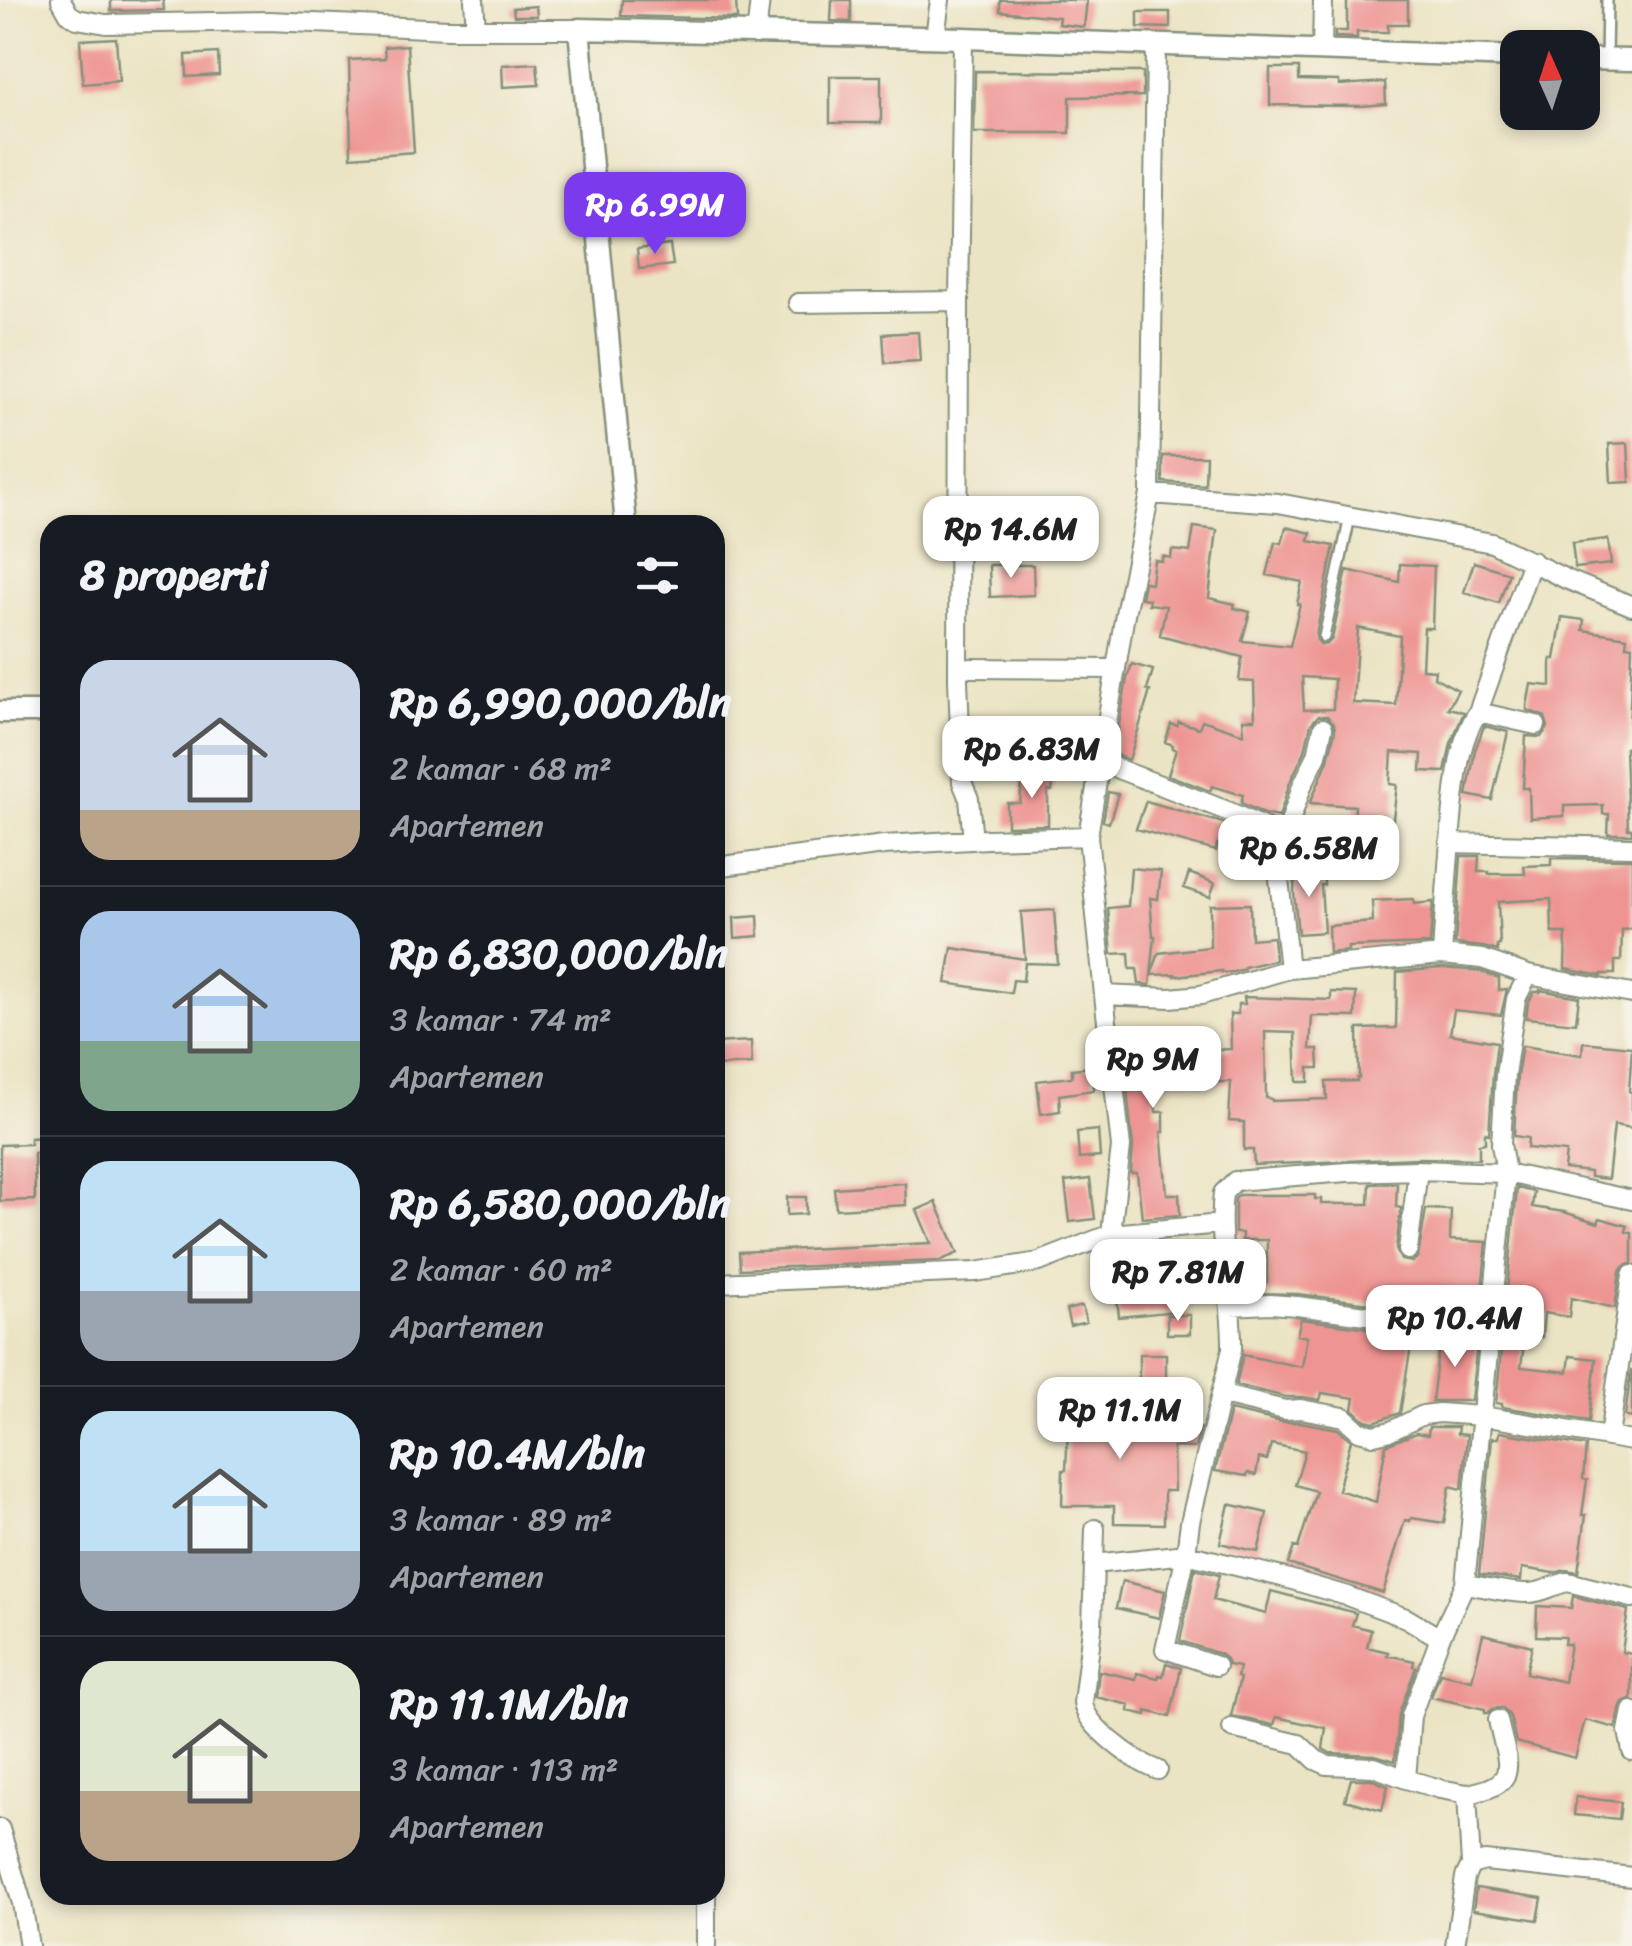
<!DOCTYPE html>
<html lang="id">
<meta charset="utf-8">
<style>
body{margin:0;font-family:Sriracha,sans-serif;background:#242831;color:#f1f3f6;height:100vh;display:flex;flex-direction:column;font-size:38px;white-space:nowrap}
*{box-sizing:border-box;margin:0}
p{font-size:32px;color:#9ea1a6}
.icon{flex:none;width:55px;height:55px;fill:none;stroke:currentColor;stroke-width:2;stroke-linecap:round;stroke-linejoin:round}
.map{position:relative;flex:1;overflow:hidden}
.drawer{position:absolute;left:40px;top:515px;width:685px;height:1390px;display:flex;flex-direction:column;background:#171b24;border-radius:30px;box-shadow:0 5px 15px #0003}
.drawer>*{flex:none}
.needle{width:65px;rotate:357deg}
.tools{position:absolute;left:1500px;top:30px;display:grid;gap:20px}
.tools a{display:grid;place-items:center;width:100px;height:100px;border-radius:20px;background:#171b24;box-shadow:0 5px 15px #0003;font-size:50px}
.price{position:absolute;translate:-50% -85px;padding:0 22px;border-radius:20px;background:#fff;color:#222;font-size:32px;line-height:65px;filter:drop-shadow(0 2px 5px #0008)}
.price::after{content:'';position:absolute;left:50%;top:60px;width:30px;height:22px;margin-left:-15px;background:inherit;clip-path:polygon(0 0,100% 0,50% 100%)}
.price.on{background:#7c3aed;color:#fff}
ul{padding:0;list-style:none}
li{display:flex;align-items:center;gap:30px;height:250px;padding:0 40px}
li+li{border-top:2px solid #363941}
li span{display:grid;place-items:center;flex:none;width:280px;height:200px;border-radius:30px;color:#555}
li>.icon{margin-inline-start:auto}
span .icon{width:120px;height:120px;fill:#fffc;stroke-width:1}
li b{font-size:42px}
h2{display:flex;justify-content:space-between;align-items:center;height:120px;padding:0 40px;font-size:42px}
.map>svg:first-child{display:block}
.building{fill:#ee9493;fill-rule:evenodd}
.lines{fill:none;stroke-linecap:round;stroke-linejoin:round}
.service-casing{stroke:#85907c;stroke-width:14}
.minor-casing{stroke:#85907c;stroke-width:22}
.tertiary-casing{stroke:#85907c;stroke-width:25}
.service{stroke:#fff;stroke-width:9}
.minor{stroke:#fff;stroke-width:18}
.tertiary{stroke:#fff;stroke-width:20}
</style>
<div class="map">
<svg width="1632" height="1946" viewBox="0 0 1632 1946">
<rect width="100%" height="100%" fill="#f7f3e8"/>
<filter id="ink" filterUnits="userSpaceOnUse"><feTurbulence type="fractalNoise" baseFrequency=".01" numOctaves="2"/><feDisplacementMap in="SourceGraphic" scale="20" xChannelSelector="R" yChannelSelector="G"/><feConvolveMatrix kernelMatrix="1 2 1 2 8 2 1 2 1" color-interpolation-filters="sRGB"/></filter>
<filter id="wash" filterUnits="userSpaceOnUse"><feTurbulence type="fractalNoise" baseFrequency=".0048" numOctaves="4" result="noise"/><feDisplacementMap in="SourceGraphic" scale="40" xChannelSelector="R" yChannelSelector="G"/><feGaussianBlur stdDeviation="2.25" result="paint"/><feColorMatrix in="noise" values="0 0 0 0 0 0 0 0 0 0 0 0 0 0 0 0 0 1.4 0 .05"/><feComposite in="paint" operator="in"/></filter>
<g filter="url(#wash)">
<rect width="100%" height="100%" fill="#ebe4c4"/>
<g id="blocks">
<!-- building -->
<path class="building" d="M 111,0 L 163,0 L 164,10 L 111,11 Z
M 622,0 L 736,0 L 737,19 L 621,16 Z
M 832,0 L 851,0 L 851,22 L 831,21 Z
M 1000,0 L 1087,0 L 1084,27 L 1058,24 L 1059,17 L 1000,11 Z
M 1347,0 L 1408,0 L 1408,24 L 1388,24 L 1388,32 L 1357,32 L 1357,38 L 1335,37 L 1335,31 L 1347,31 Z
M 536,6 L 537,16 L 514,16 L 513,8 Z
M 1138,12 L 1170,12 L 1170,28 L 1138,27 Z
M 116,38 L 119,81 L 83,84 L 80,40 Z
M 407,45 L 414,152 L 351,157 L 349,60 L 385,58 L 384,47 Z
M 218,53 L 219,75 L 187,77 L 186,55 Z
M 537,63 L 539,85 L 503,87 L 502,65 Z
M 1270,68 L 1299,68 L 1299,80 L 1339,81 L 1339,85 L 1385,82 L 1386,104 L 1362,106 L 1270,105 Z
M 975,71 L 1143,72 L 1143,96 L 1070,97 L 1070,133 L 974,133 Z
M 830,76 L 881,76 L 881,123 L 830,123 Z
M 670,245 L 673,265 L 639,269 L 637,249 Z
M 918,332 L 920,361 L 885,363 L 883,334 Z
M 1628,443 L 1630,482 L 1611,483 L 1609,444 Z
M 1163,456 L 1206,456 L 1205,485 L 1163,482 Z
M 1194,527 L 1217,530 L 1209,598 L 1235,604 L 1234,608 L 1250,612 L 1242,641 L 1290,646 L 1300,604 L 1297,604 L 1302,582 L 1267,575 L 1275,542 L 1282,543 L 1286,527 L 1311,533 L 1309,541 L 1334,546 L 1316,635 L 1317,640 L 1321,645 L 1327,644 L 1332,639 L 1347,570 L 1399,582 L 1400,564 L 1434,566 L 1432,628 L 1424,628 L 1422,669 L 1435,670 L 1434,677 L 1458,690 L 1448,708 L 1464,712 L 1451,743 L 1445,772 L 1421,771 L 1422,754 L 1392,752 L 1390,784 L 1397,785 L 1391,836 L 1363,834 L 1363,831 L 1354,831 L 1355,806 L 1310,803 L 1328,760 L 1335,731 L 1334,723 L 1327,716 L 1318,716 L 1311,724 L 1305,751 L 1290,782 L 1279,817 L 1264,814 L 1241,803 L 1243,795 L 1212,786 L 1210,791 L 1168,775 L 1176,750 L 1172,748 L 1173,745 L 1165,742 L 1171,724 L 1177,726 L 1179,722 L 1199,728 L 1202,720 L 1244,734 L 1243,719 L 1255,719 L 1254,682 L 1239,681 L 1242,657 L 1160,635 L 1166,606 L 1148,604 L 1149,599 L 1141,598 L 1144,582 L 1151,583 L 1154,560 L 1162,561 L 1162,556 L 1171,558 L 1172,550 L 1190,552 ZM 1358,628 L 1400,636 L 1396,705 L 1353,703 ZM 1302,677 L 1334,679 L 1333,709 L 1304,710 Z
M 1608,539 L 1611,564 L 1575,568 L 1572,543 Z
M 1474,562 L 1509,573 L 1499,603 L 1464,592 Z
M 989,565 L 1033,565 L 1034,595 L 990,597 Z
M 1562,617 L 1584,620 L 1583,630 L 1627,637 L 1626,645 L 1632,646 L 1629,734 L 1628,748 L 1625,748 L 1628,829 L 1632,829 L 1632,834 L 1608,834 L 1609,814 L 1603,814 L 1603,805 L 1564,806 L 1564,816 L 1530,818 L 1529,788 L 1523,788 L 1526,736 L 1541,737 L 1548,727 L 1545,717 L 1527,710 L 1527,706 L 1531,684 L 1551,686 L 1551,659 L 1555,659 Z
M 1132,664 L 1153,670 L 1147,690 L 1150,691 L 1129,760 L 1114,754 L 1127,678 Z
M 1484,726 L 1508,732 L 1492,800 L 1467,795 L 1475,750 Z
M 1023,770 L 1054,774 L 1052,791 L 1048,791 L 1048,825 L 1007,826 L 1007,803 L 1020,803 Z
M 1108,792 L 1118,794 L 1109,823 L 1103,821 Z
M 1146,801 L 1223,823 L 1255,837 L 1249,855 L 1217,844 L 1216,851 L 1136,829 Z
M 1461,856 L 1479,856 L 1478,872 L 1489,872 L 1489,874 L 1525,874 L 1524,866 L 1551,865 L 1551,858 L 1632,859 L 1632,929 L 1622,930 L 1621,961 L 1615,961 L 1615,974 L 1602,974 L 1602,976 L 1565,969 L 1566,933 L 1552,933 L 1551,899 L 1498,902 L 1500,945 L 1497,945 L 1498,951 L 1483,947 L 1455,944 Z
M 1131,868 L 1161,871 L 1158,899 L 1150,898 L 1153,936 L 1155,936 L 1150,985 L 1139,984 L 1137,969 L 1130,969 L 1129,953 L 1112,954 L 1108,908 L 1128,906 Z
M 1324,868 L 1324,885 L 1321,885 L 1324,932 L 1298,934 L 1294,892 L 1295,869 Z
M 1189,873 L 1215,883 L 1210,897 L 1184,888 Z
M 1413,899 L 1414,904 L 1433,902 L 1430,944 L 1348,947 L 1348,951 L 1329,953 L 1328,926 L 1373,922 L 1372,901 Z
M 1250,904 L 1251,939 L 1273,937 L 1275,960 L 1244,967 L 1244,969 L 1233,972 L 1222,973 L 1222,971 L 1175,976 L 1175,974 L 1151,975 L 1159,953 L 1210,947 L 1210,905 Z
M 1054,910 L 1058,964 L 1025,963 L 1023,981 L 1013,980 L 1011,993 L 946,983 L 952,948 L 1025,959 L 1021,912 Z
M 758,916 L 759,936 L 735,938 L 734,918 Z
M 1442,968 L 1479,971 L 1499,978 L 1499,990 L 1507,989 L 1501,1015 L 1454,1010 L 1450,1034 L 1497,1042 L 1493,1074 L 1489,1134 L 1485,1133 L 1485,1143 L 1479,1144 L 1479,1159 L 1418,1158 L 1254,1165 L 1253,1150 L 1244,1150 L 1244,1122 L 1229,1121 L 1231,1082 L 1211,1082 L 1209,1050 L 1231,1049 L 1230,1014 L 1238,1014 L 1238,1004 L 1245,1004 L 1244,997 L 1331,1000 L 1331,992 L 1356,993 L 1355,1017 L 1312,1016 L 1310,1049 L 1318,1049 L 1319,1068 L 1309,1068 L 1309,1082 L 1297,1082 L 1295,1033 L 1265,1032 L 1266,1098 L 1272,1099 L 1272,1101 L 1327,1099 L 1326,1082 L 1357,1081 L 1357,1078 L 1359,1078 L 1358,1029 L 1396,1028 L 1397,972 Z
M 1540,990 L 1579,997 L 1576,1023 L 1526,1018 L 1528,1003 L 1534,992 L 1540,992 Z
M 1194,1030 L 1198,1065 L 1152,1070 L 1156,1112 L 1164,1112 L 1164,1132 L 1161,1132 L 1167,1194 L 1179,1194 L 1180,1215 L 1142,1218 L 1137,1173 L 1131,1173 L 1133,1146 L 1121,1033 L 1141,1032 L 1142,1035 Z
M 751,1041 L 752,1064 L 716,1066 L 715,1043 Z
M 1583,1042 L 1632,1047 L 1629,1091 L 1632,1092 L 1632,1128 L 1614,1125 L 1608,1179 L 1590,1177 L 1590,1172 L 1564,1169 L 1566,1152 L 1527,1148 L 1528,1138 L 1514,1136 L 1517,1076 L 1522,1046 L 1582,1055 Z
M 1092,1067 L 1094,1090 L 1059,1095 L 1060,1111 L 1041,1114 L 1037,1081 L 1072,1077 L 1072,1069 Z
M 1098,1130 L 1100,1157 L 1079,1159 L 1077,1132 Z
M 50,1137 L 50,1152 L 34,1153 L 35,1200 L 0,1201 L 0,1145 L 30,1144 L 30,1138 Z
M 1090,1179 L 1095,1219 L 1070,1222 L 1065,1182 Z
M 905,1183 L 906,1205 L 836,1209 L 834,1188 Z
M 1397,1183 L 1396,1207 L 1401,1208 L 1396,1249 L 1401,1260 L 1412,1262 L 1418,1257 L 1426,1209 L 1451,1210 L 1450,1240 L 1487,1242 L 1479,1317 L 1443,1312 L 1444,1303 L 1419,1300 L 1417,1309 L 1298,1294 L 1241,1293 L 1240,1285 L 1267,1282 L 1267,1240 L 1242,1240 L 1242,1233 L 1235,1233 L 1235,1199 L 1239,1195 L 1315,1195 L 1315,1199 L 1321,1199 L 1321,1204 L 1369,1204 L 1370,1184 Z
M 1517,1188 L 1534,1192 L 1532,1207 L 1564,1212 L 1598,1223 L 1600,1218 L 1627,1226 L 1626,1232 L 1632,1233 L 1632,1263 L 1623,1267 L 1620,1272 L 1615,1308 L 1571,1298 L 1569,1317 L 1544,1313 L 1542,1337 L 1525,1335 L 1521,1367 L 1568,1372 L 1570,1356 L 1596,1359 L 1589,1421 L 1502,1407 L 1502,1404 L 1496,1403 Z
M 787,1197 L 806,1197 L 806,1214 L 787,1215 Z
M 936,1202 L 958,1253 L 940,1261 L 740,1269 L 739,1252 L 931,1243 L 917,1210 Z
M 1150,1243 L 1152,1292 L 1175,1289 L 1177,1311 L 1119,1317 L 1116,1288 L 1124,1287 L 1123,1246 Z
M 1082,1306 L 1086,1322 L 1070,1326 L 1066,1310 Z
M 1167,1315 L 1190,1315 L 1190,1334 L 1167,1334 Z
M 1301,1319 L 1413,1334 L 1400,1413 L 1374,1422 L 1365,1420 L 1353,1409 L 1355,1398 L 1322,1393 L 1320,1400 L 1303,1397 L 1286,1397 L 1236,1385 L 1243,1355 L 1302,1367 L 1307,1337 L 1297,1335 Z
M 1440,1337 L 1477,1342 L 1471,1401 L 1432,1401 Z
M 1139,1354 L 1166,1354 L 1166,1388 L 1139,1388 Z
M 1631,1371 L 1632,1371 L 1632,1418 L 1625,1416 Z
M 1076,1391 L 1110,1391 L 1110,1424 L 1200,1428 L 1195,1448 L 1173,1447 L 1174,1491 L 1164,1491 L 1164,1524 L 1114,1523 L 1114,1506 L 1062,1506 L 1063,1470 L 1066,1470 L 1068,1426 L 1071,1426 L 1071,1420 L 1075,1420 Z
M 1230,1410 L 1282,1422 L 1300,1422 L 1338,1429 L 1351,1440 L 1338,1490 L 1376,1502 L 1386,1445 L 1416,1433 L 1428,1435 L 1429,1427 L 1458,1427 L 1457,1434 L 1467,1435 L 1462,1489 L 1450,1486 L 1444,1523 L 1411,1518 L 1410,1521 L 1405,1520 L 1383,1593 L 1288,1564 L 1294,1547 L 1298,1548 L 1316,1491 L 1295,1485 L 1305,1451 L 1271,1444 L 1267,1460 L 1259,1458 L 1256,1475 L 1248,1473 L 1247,1476 L 1215,1471 Z
M 1499,1432 L 1586,1446 L 1583,1479 L 1587,1480 L 1582,1515 L 1586,1515 L 1578,1572 L 1566,1570 L 1554,1573 L 1522,1568 L 1521,1580 L 1479,1574 L 1492,1438 L 1498,1438 Z
M 1229,1504 L 1267,1513 L 1258,1552 L 1220,1543 Z
M 1195,1569 L 1219,1575 L 1213,1600 L 1266,1614 L 1271,1591 L 1356,1613 L 1352,1625 L 1371,1630 L 1367,1647 L 1388,1652 L 1387,1655 L 1414,1661 L 1413,1666 L 1416,1667 L 1399,1714 L 1395,1761 L 1375,1755 L 1330,1753 L 1323,1749 L 1326,1728 L 1276,1717 L 1274,1725 L 1231,1716 L 1240,1678 L 1237,1677 L 1239,1667 L 1228,1665 L 1226,1659 L 1220,1654 L 1180,1641 Z
M 1122,1581 L 1165,1591 L 1159,1618 L 1116,1608 Z
M 1573,1596 L 1628,1610 L 1622,1652 L 1632,1654 L 1632,1695 L 1631,1699 L 1623,1702 L 1620,1708 L 1616,1728 L 1585,1720 L 1575,1758 L 1516,1742 L 1510,1716 L 1503,1708 L 1494,1708 L 1488,1713 L 1485,1713 L 1485,1709 L 1431,1697 L 1440,1673 L 1472,1680 L 1483,1634 L 1532,1646 L 1526,1673 L 1564,1682 L 1570,1644 L 1564,1644 L 1565,1637 L 1536,1636 L 1537,1606 L 1571,1608 Z
M 1166,1663 L 1181,1668 L 1170,1717 L 1147,1711 L 1147,1715 L 1129,1711 L 1130,1705 L 1096,1697 L 1099,1671 L 1136,1679 L 1137,1673 L 1158,1678 L 1159,1675 L 1163,1676 Z
M 1351,1779 L 1371,1779 L 1388,1786 L 1382,1810 L 1345,1800 Z
M 1576,1797 L 1621,1802 L 1619,1819 L 1574,1815 Z
M 1476,1888 L 1542,1898 L 1538,1920 L 1473,1910 Z"/>
</g>
</g>
<g filter="url(#ink)">
<use href="#blocks" fill-opacity="0" stroke="#85907c" stroke-width="2.5"/>
<g class="lines">
<!-- service casing -->
<g class="service-casing">
<path id="service" d="M 1606,59 L 1607,0
M 1324,637 L 1350,517"/>
</g>
<!-- minor casing -->
<g class="minor-casing">
<path id="minor" d="M 61,0 L 69,14 L 77,19 L 106,24 L 269,21 L 448,29 L 579,29
M 474,0 L 476,29
M 756,35 L 760,0
M 935,37 L 940,0
M 1322,51 L 1323,0
M 959,301 L 958,680 L 962,782 L 969,799 L 973,840
M 798,303 L 959,301 L 963,38
M 1150,494 L 1278,503 L 1492,543 L 1566,579 L 1632,606
M 970,668 L 1116,669
M 1478,712 L 1536,725
M 1100,762 L 1230,812 L 1285,837
M 1088,836 L 1125,614 L 1150,494 L 1156,46
M 1449,843 L 1632,847
M 715,867 L 884,845 L 988,839 L 1088,836 L 1104,995 L 1170,998 L 1201,995 L 1289,969 L 1442,955 L 1482,959 L 1528,975 L 1516,999 L 1505,1075 L 1501,1144 L 1506,1173 L 1632,1200
M 1442,955 C 1445,906 1448,857 1453,809 C 1457,775 1459,741 1478,712 L 1532,561
M 1289,969 L 1277,861 L 1302,786 L 1317,755 L 1323,728
M 1528,975 L 1632,994
M 1104,995 L 1121,1147 L 1111,1234
M 1408,1250 L 1418,1170
M 715,1283 L 975,1272 L 1039,1262 L 1111,1234 L 1221,1224
M 1230,1306 L 1270,1304 L 1297,1306 L 1490,1331
M 1223,1395 L 1285,1410 L 1301,1409 L 1344,1417 L 1359,1431 L 1374,1435 L 1391,1431 L 1423,1415 L 1439,1413 L 1482,1416 L 1632,1441
M 1609,1437 L 1632,1275
M 1094,1564 L 1095,1529
M 1465,1584 C 1486,1587 1508,1593 1529,1593 C 1543,1593 1555,1584 1568,1582 L 1632,1598
M 1440,1638 L 1465,1584 L 1506,1173 L 1418,1170 L 1347,1172 L 1235,1181 L 1223,1193 C 1217,1245 1233,1297 1232,1349 L 1190,1522 L 1186,1554 L 1282,1577 L 1347,1596 L 1406,1618 L 1440,1638 L 1411,1716 L 1406,1779 L 1440,1789 L 1467,1794
M 1632,1711 L 1628,1731 L 1632,1751
M 1232,1728 L 1299,1744 L 1316,1760 L 1327,1765 L 1374,1767 L 1406,1779
M 1158,1770 C 1136,1762 1086,1727 1083,1703 L 1092,1628 L 1094,1564 L 1186,1554 L 1165,1649 L 1216,1666
M 0,1829 L 22,1903 L 29,1946
M 1471,1865 L 1467,1794 C 1523,1784 1507,1764 1498,1720
M 706,1895 L 706,1946
M 1455,1946 L 1465,1877 L 1471,1865 L 1485,1861 L 1632,1877"/>
</g>
<!-- tertiary casing -->
<g class="tertiary-casing">
<path id="tertiary" d="M 1582,59 L 1632,60
M 626,525 L 579,29 L 963,38 L 1518,57
M 0,712 L 50,712"/>
</g>
<!-- service -->
<use href="#service" class="service"/>
<!-- minor -->
<use href="#minor" class="minor"/>
<!-- tertiary -->
<use href="#tertiary" class="tertiary"/>
</g>
</g>
</svg>
<div class="tools">
<a><svg class="needle" viewBox="-14 -14 28 28"><path d="M0-13l5 13h-10z" fill="#e53935"/><path d="M0 13l5-13h-10z" fill="#9ea1a6"/></svg></a>
</div>
<b class="price on" style="left:655px;top:257px">Rp 6.99M</b>
<b class="price" style="left:1011px;top:581px">Rp 14.6M</b>
<b class="price" style="left:1032px;top:801px">Rp 6.83M</b>
<b class="price" style="left:1309px;top:900px">Rp 6.58M</b>
<b class="price" style="left:1153px;top:1111px">Rp 9M</b>
<b class="price" style="left:1178px;top:1324px">Rp 7.81M</b>
<b class="price" style="left:1455px;top:1370px">Rp 10.4M</b>
<b class="price" style="left:1120px;top:1462px">Rp 11.1M</b>
<section class="drawer">
<h2>8 properti<svg class="icon" aria-label="filters" viewBox="0 0 24 24"><path d="M4 7h16M4 17h16"/><circle cx="9" cy="7" r="2"/><circle cx="15" cy="17" r="2"/></svg></h2>
<ul>
<li><span style="background:linear-gradient(#c9d6e8 75%,#b9a48a 0)"><svg class="icon" aria-label="home" viewBox="0 0 24 24"><path d="M3 11l9-7 9 7M6 9v11h12V9"/></svg></span><div><b>Rp 6,990,000/bln</b><p>2 kamar · 68 m²</p><p>Apartemen</p></div></li>
<li><span style="background:linear-gradient(#a9c7e8 65%,#7fa58c 0)"><svg class="icon" aria-label="home" viewBox="0 0 24 24"><path d="M3 11l9-7 9 7M6 9v11h12V9"/></svg></span><div><b>Rp 6,830,000/bln</b><p>3 kamar · 74 m²</p><p>Apartemen</p></div></li>
<li><span style="background:linear-gradient(#bfe0f5 65%,#9aa5b1 0)"><svg class="icon" aria-label="home" viewBox="0 0 24 24"><path d="M3 11l9-7 9 7M6 9v11h12V9"/></svg></span><div><b>Rp 6,580,000/bln</b><p>2 kamar · 60 m²</p><p>Apartemen</p></div></li>
<li><span style="background:linear-gradient(#bfe0f5 70%,#9aa5b1 0)"><svg class="icon" aria-label="home" viewBox="0 0 24 24"><path d="M3 11l9-7 9 7M6 9v11h12V9"/></svg></span><div><b>Rp 10.4M/bln</b><p>3 kamar · 89 m²</p><p>Apartemen</p></div></li>
<li><span style="background:linear-gradient(#dfe7d0 65%,#b9a48a 0)"><svg class="icon" aria-label="home" viewBox="0 0 24 24"><path d="M3 11l9-7 9 7M6 9v11h12V9"/></svg></span><div><b>Rp 11.1M/bln</b><p>3 kamar · 113 m²</p><p>Apartemen</p></div></li>
</ul>
</section>
</div>
